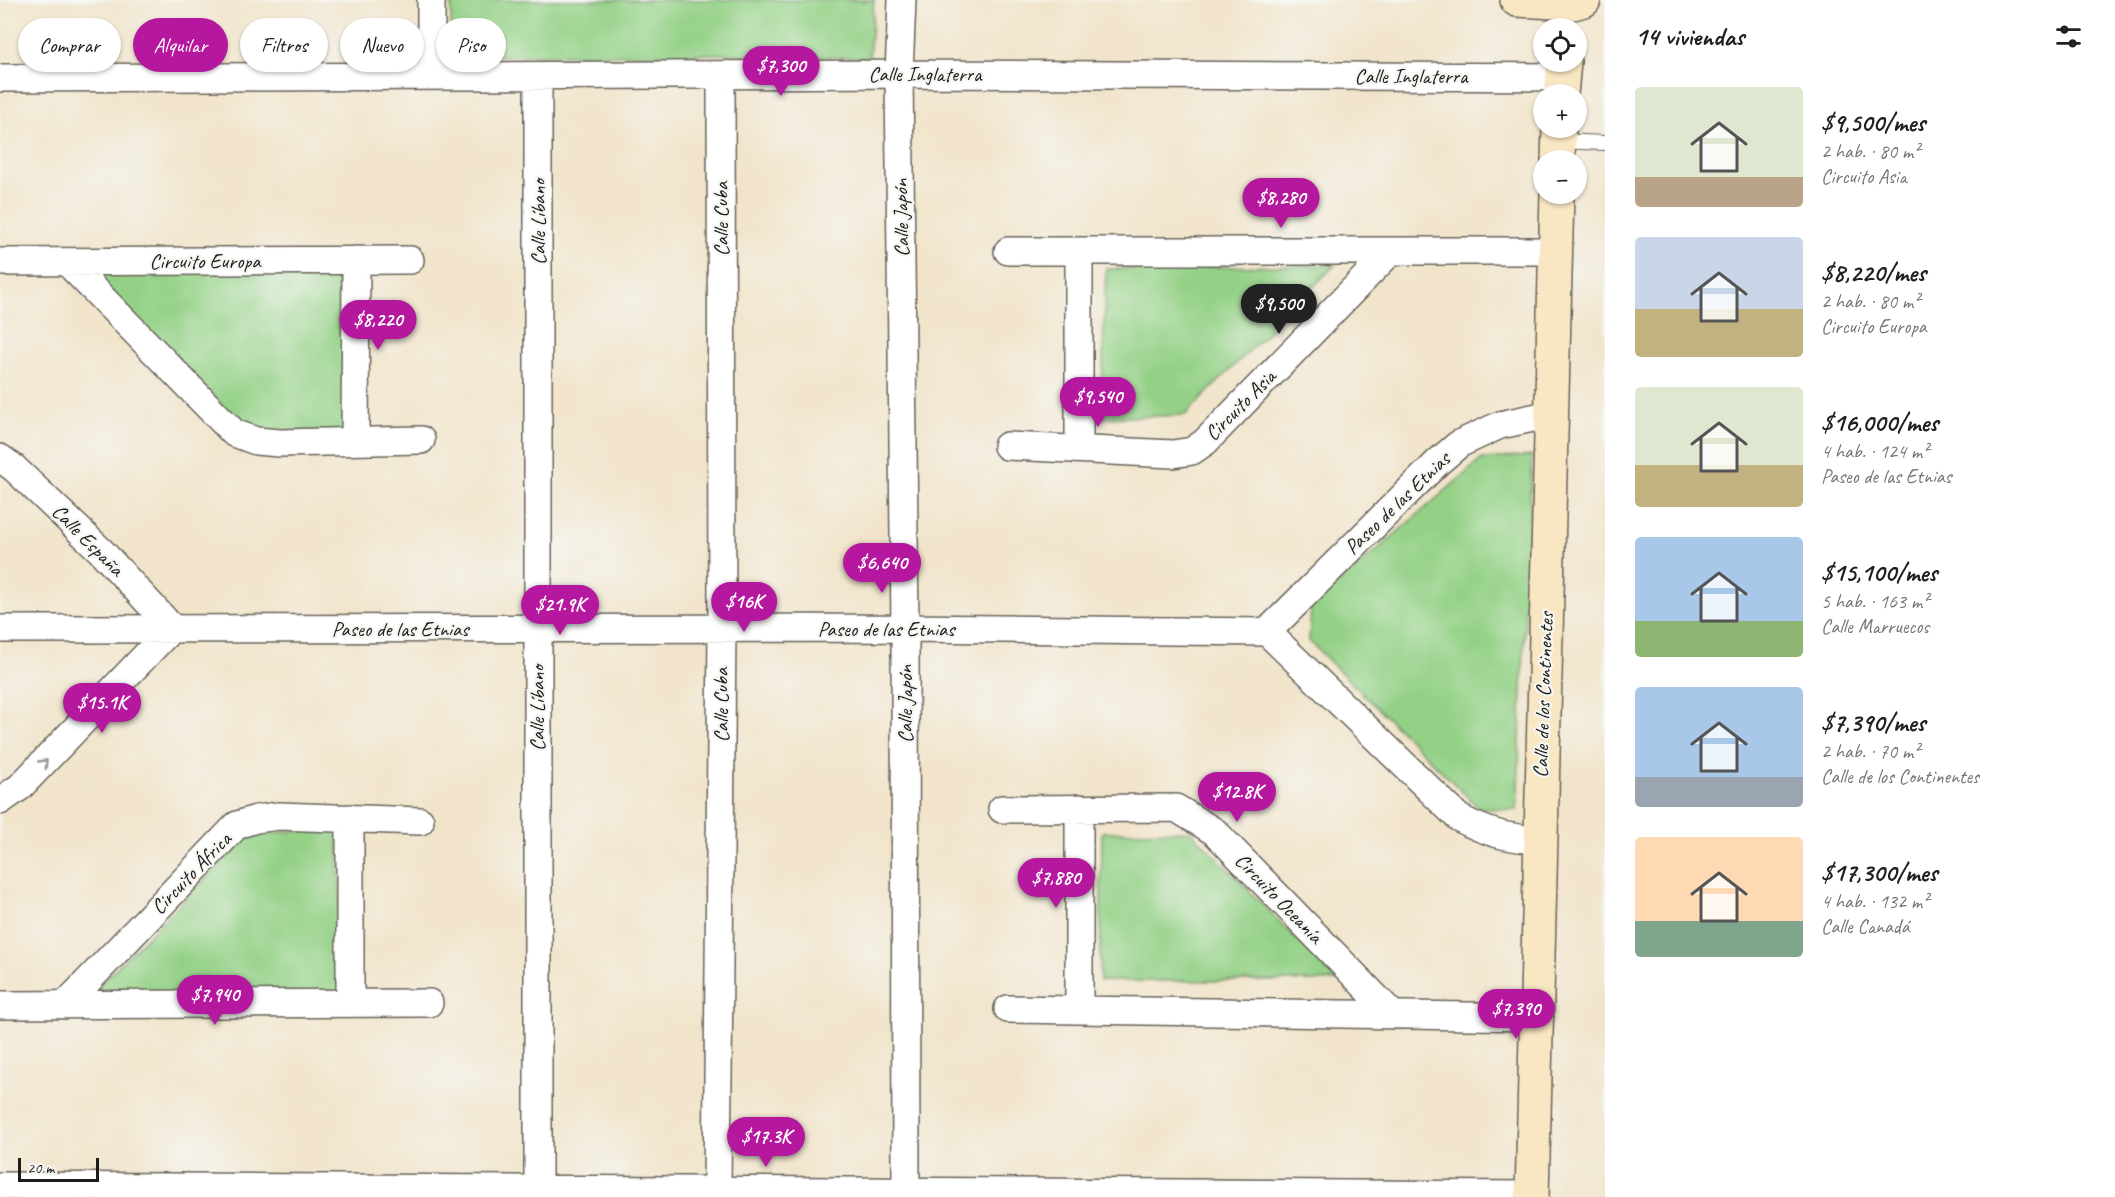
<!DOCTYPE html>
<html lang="es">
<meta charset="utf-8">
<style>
body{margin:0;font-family:Caveat,sans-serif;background:#f2f2f2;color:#202124;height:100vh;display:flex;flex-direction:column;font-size:22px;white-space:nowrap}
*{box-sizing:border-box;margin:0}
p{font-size:20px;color:#757577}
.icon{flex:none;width:33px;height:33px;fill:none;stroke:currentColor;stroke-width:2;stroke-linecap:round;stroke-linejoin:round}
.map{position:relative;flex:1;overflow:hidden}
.drawer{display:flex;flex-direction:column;background:#fff;width:510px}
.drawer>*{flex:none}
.guide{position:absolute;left:18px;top:18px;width:570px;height:54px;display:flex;gap:12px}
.tools{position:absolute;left:1533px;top:18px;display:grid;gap:12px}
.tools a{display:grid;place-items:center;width:54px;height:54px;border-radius:50%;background:#fff;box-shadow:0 2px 4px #0004;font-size:30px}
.scale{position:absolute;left:18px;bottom:15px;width:81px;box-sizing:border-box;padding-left:6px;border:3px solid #1c1c1c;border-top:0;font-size:16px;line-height:21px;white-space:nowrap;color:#1c1c1c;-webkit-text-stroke:4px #f6f6f2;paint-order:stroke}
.price{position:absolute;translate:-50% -51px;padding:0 14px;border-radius:21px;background:#b5179e;color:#fff;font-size:20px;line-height:39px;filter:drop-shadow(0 2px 3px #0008)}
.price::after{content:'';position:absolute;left:50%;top:36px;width:18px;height:14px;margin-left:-9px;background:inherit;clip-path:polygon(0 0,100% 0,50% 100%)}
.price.active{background:#222;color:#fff}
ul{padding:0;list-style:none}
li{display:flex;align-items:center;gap:18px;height:150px;padding:0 30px}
li span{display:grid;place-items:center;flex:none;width:168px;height:120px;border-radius:6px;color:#555}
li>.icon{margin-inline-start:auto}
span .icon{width:72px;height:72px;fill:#fffc;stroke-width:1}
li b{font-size:26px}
h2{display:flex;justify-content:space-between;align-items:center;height:72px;padding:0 30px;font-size:26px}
.tag{padding:0 21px;border-radius:27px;background:#fff;box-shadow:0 2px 4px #0004;font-size:21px;line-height:54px}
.tag.active{background:#b5179e;color:#fff}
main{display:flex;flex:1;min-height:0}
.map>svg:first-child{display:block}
.green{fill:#94d187;stroke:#587652;stroke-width:1.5}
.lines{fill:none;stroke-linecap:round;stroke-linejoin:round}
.lane-casing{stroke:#676259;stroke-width:16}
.street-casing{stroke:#676259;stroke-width:30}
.secondary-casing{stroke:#676259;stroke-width:36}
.lane{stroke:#fff;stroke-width:14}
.street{stroke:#fff;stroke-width:27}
.secondary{stroke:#f9e7c3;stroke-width:33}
.oneway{stroke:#999}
.labels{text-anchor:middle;stroke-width:4.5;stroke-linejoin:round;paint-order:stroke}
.street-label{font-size:21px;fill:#1c1c1c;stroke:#f6f6f2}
</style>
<main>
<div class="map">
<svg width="1605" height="1197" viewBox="0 0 1605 1197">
<rect width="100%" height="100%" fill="#f6f6f2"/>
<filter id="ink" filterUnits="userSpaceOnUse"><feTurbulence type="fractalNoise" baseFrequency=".0167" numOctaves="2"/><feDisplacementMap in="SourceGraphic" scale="12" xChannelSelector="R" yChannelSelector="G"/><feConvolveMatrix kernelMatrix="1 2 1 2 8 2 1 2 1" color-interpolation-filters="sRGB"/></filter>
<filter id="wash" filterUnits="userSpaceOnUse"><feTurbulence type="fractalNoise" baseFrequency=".008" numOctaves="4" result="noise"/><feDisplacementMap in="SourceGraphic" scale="24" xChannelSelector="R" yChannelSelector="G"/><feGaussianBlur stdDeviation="1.35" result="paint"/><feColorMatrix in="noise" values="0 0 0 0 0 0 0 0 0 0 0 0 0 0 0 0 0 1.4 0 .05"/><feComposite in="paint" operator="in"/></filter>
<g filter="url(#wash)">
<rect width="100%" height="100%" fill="#f1e4ca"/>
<!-- green -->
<path class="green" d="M 451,0 L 874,0 L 869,58 L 711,54 L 451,56 Z
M 1335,265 L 1185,415 L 1101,418 L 1106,269 Z
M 348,268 L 344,432 L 247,431 L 90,271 Z
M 1532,456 L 1517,810 L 1479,808 L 1309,641 L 1311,607 L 1482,459 Z
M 338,826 L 343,995 L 92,992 L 248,836 Z
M 1191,831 L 1337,981 L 1100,981 L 1102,832 Z"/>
</g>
<g filter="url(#ink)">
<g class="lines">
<!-- lane casing -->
<g class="lane-casing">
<path id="lane" d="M 1559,141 L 1605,143"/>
</g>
<!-- street casing -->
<g class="street-casing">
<path id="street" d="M 902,0 L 899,74 L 905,628 L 906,1191 L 912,1197
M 431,76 L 431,0
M 0,78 L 899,74 L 1562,77
M 1008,251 L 1555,251
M 0,262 L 410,260
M 67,262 L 234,433 L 256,441 L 280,443 L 421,440
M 355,441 L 356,260
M 1007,446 L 1173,454 L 1192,451 L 1205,442 L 1391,251
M 1079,449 L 1079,251
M 0,458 L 14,468 L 101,551 L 172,628 L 20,787 L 0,801
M 0,629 L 905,628 L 1267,632 L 1459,818 C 1488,833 1507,838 1539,840
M 1267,632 L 1438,462 L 1459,444 L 1500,425 L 1551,414
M 1079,808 L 1079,1010
M 1002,809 L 1176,808 L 1215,832 L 1393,1015
M 350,1003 L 350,818
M 0,1005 L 429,1003
M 65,1005 L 237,825 L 256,819 L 278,816 L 420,821
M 1008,1009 L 1536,1017
M 0,1186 L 1532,1195
M 717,1190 L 722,630 L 721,75
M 538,1197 L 538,76"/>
</g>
<!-- secondary casing -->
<g class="secondary-casing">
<path id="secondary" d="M 1517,0 L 1573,3 L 1584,0
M 1561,94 L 1564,62
M 1558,160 L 1559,128
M 1532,1197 L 1557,194"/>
</g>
<!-- lane -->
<use href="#lane" class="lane"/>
<!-- street -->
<use href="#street" class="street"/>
<!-- secondary -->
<use href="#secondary" class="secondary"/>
</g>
<!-- one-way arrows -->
<defs><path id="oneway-chevron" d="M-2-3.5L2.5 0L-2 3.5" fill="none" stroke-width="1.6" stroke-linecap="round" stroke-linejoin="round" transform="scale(1.5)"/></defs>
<use class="oneway" href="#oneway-chevron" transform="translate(44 763) rotate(-46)"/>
</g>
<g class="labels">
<!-- street labels -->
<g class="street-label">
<text x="925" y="81">Calle Inglaterra</text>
<text x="1411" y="83">Calle Inglaterra</text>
<text transform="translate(901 218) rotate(-91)" y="7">Calle Japón</text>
<text transform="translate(721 219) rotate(-90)" y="7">Calle Cuba</text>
<text transform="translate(538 222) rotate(-90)" y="7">Calle Líbano</text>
<text x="205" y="268">Circuito Europa</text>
<text transform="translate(1240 405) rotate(-45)" y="7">Circuito Asia</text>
<text transform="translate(1397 503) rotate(-44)" y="7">Paseo de las Etnias</text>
<text transform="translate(88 540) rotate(45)" y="7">Calle España</text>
<text x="400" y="636">Paseo de las Etnias</text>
<text x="886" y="636">Paseo de las Etnias</text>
<text transform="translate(1543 695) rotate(-88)" y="7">Calle de los Continentes</text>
<text transform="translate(905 704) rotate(-90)" y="7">Calle Japón</text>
<text transform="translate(721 705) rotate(-90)" y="7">Calle Cuba</text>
<text transform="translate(537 708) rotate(-90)" y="7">Calle Líbano</text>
<text transform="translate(191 873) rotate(-46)" y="7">Circuito África</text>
<text transform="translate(1279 898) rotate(46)" y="7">Circuito Oceanía</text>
</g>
</g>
</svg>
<div class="tools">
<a><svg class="icon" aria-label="locate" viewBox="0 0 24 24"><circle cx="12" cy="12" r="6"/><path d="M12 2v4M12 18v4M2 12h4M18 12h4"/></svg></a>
<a>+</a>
<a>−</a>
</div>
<div class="scale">20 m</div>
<b class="price" style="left:781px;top:97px">$7,300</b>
<b class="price" style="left:1281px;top:229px">$8,280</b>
<b class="price active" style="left:1279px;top:335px">$9,500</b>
<b class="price" style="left:378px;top:351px">$8,220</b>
<b class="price" style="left:1098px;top:428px">$9,540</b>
<b class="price" style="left:882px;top:594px">$6,640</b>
<b class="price" style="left:744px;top:633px">$16K</b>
<b class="price" style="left:560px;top:636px">$21.9K</b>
<b class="price" style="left:102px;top:734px">$15.1K</b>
<b class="price" style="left:1237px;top:823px">$12.8K</b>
<b class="price" style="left:1056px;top:909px">$7,880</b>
<b class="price" style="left:215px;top:1026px">$7,940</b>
<b class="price" style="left:1516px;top:1040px">$7,390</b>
<b class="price" style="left:766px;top:1168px">$17.3K</b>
<div class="guide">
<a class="tag">Comprar</a>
<a class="tag active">Alquilar</a>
<a class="tag">Filtros</a>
<a class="tag">Nuevo</a>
<a class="tag">Piso</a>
</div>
</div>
<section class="drawer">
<h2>14 viviendas<svg class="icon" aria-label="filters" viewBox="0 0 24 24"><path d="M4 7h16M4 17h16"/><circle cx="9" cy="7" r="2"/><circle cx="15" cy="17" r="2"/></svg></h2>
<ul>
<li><span style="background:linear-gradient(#dfe7d0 75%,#b9a48a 0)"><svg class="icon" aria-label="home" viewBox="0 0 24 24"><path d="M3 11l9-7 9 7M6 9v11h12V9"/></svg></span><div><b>$9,500/mes</b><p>2 hab. · 80 m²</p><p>Circuito Asia</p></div></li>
<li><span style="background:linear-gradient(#c9d6e8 60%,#c2b280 0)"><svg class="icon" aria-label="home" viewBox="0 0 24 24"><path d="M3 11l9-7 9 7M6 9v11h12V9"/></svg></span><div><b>$8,220/mes</b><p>2 hab. · 80 m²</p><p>Circuito Europa</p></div></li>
<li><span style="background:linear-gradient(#dfe7d0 65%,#c2b280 0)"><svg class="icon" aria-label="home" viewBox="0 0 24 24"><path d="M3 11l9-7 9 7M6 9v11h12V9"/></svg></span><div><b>$16,000/mes</b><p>4 hab. · 124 m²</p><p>Paseo de las Etnias</p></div></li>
<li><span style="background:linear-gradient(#a9c7e8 70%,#8fb573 0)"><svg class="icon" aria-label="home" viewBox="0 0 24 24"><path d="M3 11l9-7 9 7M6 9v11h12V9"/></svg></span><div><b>$15,100/mes</b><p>5 hab. · 163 m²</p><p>Calle Marruecos</p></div></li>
<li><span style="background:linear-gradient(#a9c7e8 75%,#9aa5b1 0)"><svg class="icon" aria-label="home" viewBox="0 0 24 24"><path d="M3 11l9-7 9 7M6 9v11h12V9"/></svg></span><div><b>$7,390/mes</b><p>2 hab. · 70 m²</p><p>Calle de los Continentes</p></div></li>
<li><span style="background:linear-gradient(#ffd9b3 70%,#7fa58c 0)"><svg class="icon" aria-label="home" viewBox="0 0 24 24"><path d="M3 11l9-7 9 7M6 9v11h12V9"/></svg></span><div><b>$17,300/mes</b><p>4 hab. · 132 m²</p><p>Calle Canadá</p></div></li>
</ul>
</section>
</main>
